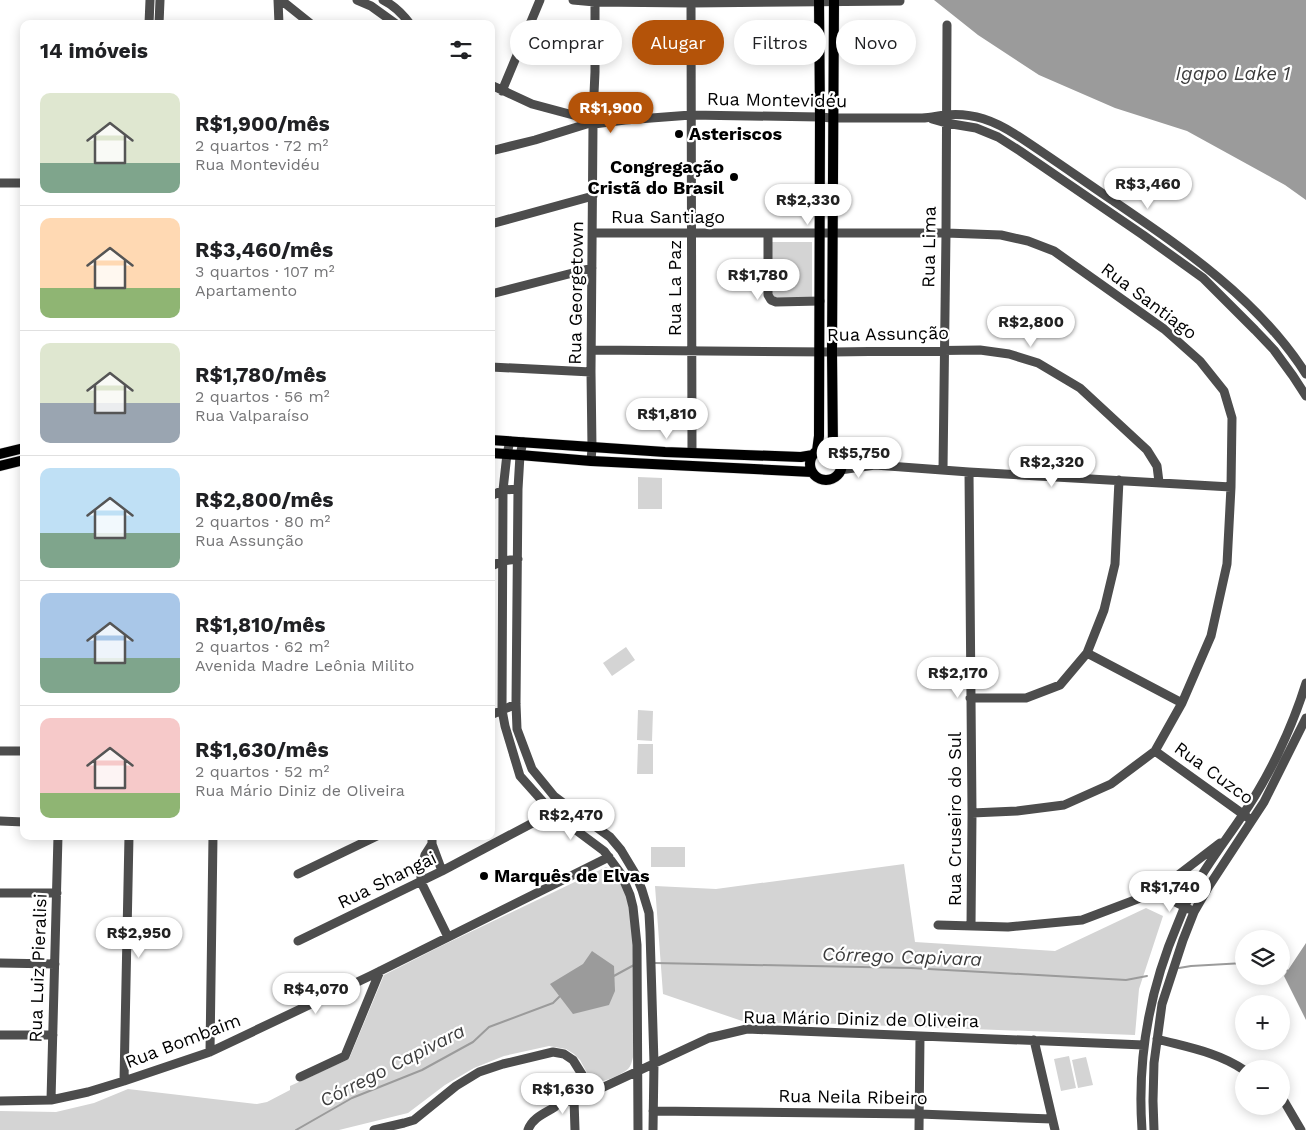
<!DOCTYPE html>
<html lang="pt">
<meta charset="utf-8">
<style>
body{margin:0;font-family:"Work Sans",sans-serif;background:#f6f6f6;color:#202124;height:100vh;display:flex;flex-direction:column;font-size:19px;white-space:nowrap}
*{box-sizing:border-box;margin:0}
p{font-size:16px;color:#757577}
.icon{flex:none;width:28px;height:28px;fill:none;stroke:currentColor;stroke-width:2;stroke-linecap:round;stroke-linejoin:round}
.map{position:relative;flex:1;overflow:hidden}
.panel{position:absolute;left:20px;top:20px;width:475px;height:820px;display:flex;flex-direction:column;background:#fff;border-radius:10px;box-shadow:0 2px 12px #0003}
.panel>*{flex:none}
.top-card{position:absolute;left:510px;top:20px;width:475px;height:45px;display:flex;gap:10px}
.buttons{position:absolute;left:1235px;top:930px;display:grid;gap:10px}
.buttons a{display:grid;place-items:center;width:55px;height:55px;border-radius:50%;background:#fff;box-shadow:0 2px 12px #0003;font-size:25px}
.price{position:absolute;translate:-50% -42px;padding:0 11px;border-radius:18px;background:#fff;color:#222;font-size:16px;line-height:32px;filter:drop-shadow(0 1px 2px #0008)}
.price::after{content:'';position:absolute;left:50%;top:30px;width:15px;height:11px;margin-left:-8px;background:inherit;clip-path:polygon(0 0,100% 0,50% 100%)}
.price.active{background:#b45309;color:#fff}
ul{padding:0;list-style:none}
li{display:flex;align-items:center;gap:15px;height:125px;padding:0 20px}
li+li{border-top:1px solid #e0e0e0}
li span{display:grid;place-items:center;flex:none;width:140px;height:100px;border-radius:10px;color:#555}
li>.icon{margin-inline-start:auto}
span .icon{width:60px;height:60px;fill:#fffc;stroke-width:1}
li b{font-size:21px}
h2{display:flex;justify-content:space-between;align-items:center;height:60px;padding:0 20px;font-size:21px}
.chip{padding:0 18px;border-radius:22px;background:#fff;box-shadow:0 2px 12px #0003;font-size:18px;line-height:45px}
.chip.active{background:#b45309;color:#fff}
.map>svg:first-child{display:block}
.green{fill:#d4d4d4}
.water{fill:#9b9b9b}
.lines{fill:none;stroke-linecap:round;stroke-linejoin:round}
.stream{stroke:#9b9b9b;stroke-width:2}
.major-casing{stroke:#dbdbdb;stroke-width:11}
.minor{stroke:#4d4d4d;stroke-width:9}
.major{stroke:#000;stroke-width:10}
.poi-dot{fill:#000;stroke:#fff;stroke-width:2}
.labels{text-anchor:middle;stroke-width:4.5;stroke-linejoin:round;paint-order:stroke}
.street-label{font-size:18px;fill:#000;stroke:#fff}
.poi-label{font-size:18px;font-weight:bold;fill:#000;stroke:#fff;text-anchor:start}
.water-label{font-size:19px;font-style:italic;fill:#3c3c3c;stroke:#fff}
</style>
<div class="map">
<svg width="1306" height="1130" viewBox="0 0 1306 1130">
<rect width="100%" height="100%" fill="#fff"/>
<!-- green -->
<path class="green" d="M 772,242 L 812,242 L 812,299 L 772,299 Z
M 638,477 L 662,478 L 662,509 L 638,509 Z
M 626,647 L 635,660 L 612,676 L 603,663 Z
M 638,710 L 653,711 L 652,741 L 637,740 Z
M 638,744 L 653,744 L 653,774 L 637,774 Z
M 651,847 L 685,847 L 685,867 L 651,867 Z
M 904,864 L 915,942 L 1055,951 L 1146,908 L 1163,916 L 1139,989 L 1135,1035 L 813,1023 L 748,1023 L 663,994 L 655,886 L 716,889 Z
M 606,867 C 624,874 631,910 633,927 C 635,941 634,956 633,969 C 633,999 633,1028 633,1057 C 632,1061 631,1066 628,1069 C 621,1075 601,1084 592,1082 L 580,1060 L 574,1054 L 566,1049 L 549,1046 L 504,1056 L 474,1068 L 445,1085 L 408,1113 L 339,1130 L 0,1130 L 0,1111 L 56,1112 L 94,1103 L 128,1089 L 257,1104 L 267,1102 L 290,1090 L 290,1086 L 349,1059 L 384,975 L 439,947 Z
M 1069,1056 L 1076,1088 L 1061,1091 L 1054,1059 Z
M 1086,1057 L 1093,1085 L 1078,1088 L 1072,1060 Z"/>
<!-- water -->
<path class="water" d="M 934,0 L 1306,0 L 1306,200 L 1285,185 L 1187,131 L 1115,108 L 1039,75 L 978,35 Z
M 1306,943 L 1306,1020 L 1284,976 Z
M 592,951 L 614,966 L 615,991 L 609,1005 L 573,1014 L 550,984 L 583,964 Z"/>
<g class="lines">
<!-- stream -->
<path class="stream" d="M 655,963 L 911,968 L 1126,980 L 1147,976
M 1179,968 L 1191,966 L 1244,963
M 1281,969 L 1289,971
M 612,977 L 634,965
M 296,1130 L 352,1098 L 422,1070 L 473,1042 L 489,1027 L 553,1003 L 560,996"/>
<!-- major casing -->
<g class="major-casing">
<path id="major" d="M 491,440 L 665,452 L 801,457 L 813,455
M810 464a16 16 0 1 1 32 0a16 16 0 1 1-32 0Z
M 833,450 L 832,352 L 834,0
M 817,451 L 819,436 L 820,117 L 819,0
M 491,453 L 520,455 L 591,461 L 812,472
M 0,454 L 24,448
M 0,466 L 24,460"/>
</g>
<!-- minor -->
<path class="minor" d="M 278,0 L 279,24
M 281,0 L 311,24
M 357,0 L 371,6 L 396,24
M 383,0 C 395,6 402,13 410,24
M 573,0 L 595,2 L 691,3 L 900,1
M 691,3 L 692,453
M 149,24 L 150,0
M 159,24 L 160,0
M 491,85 L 532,104 L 588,119
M 502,91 L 540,0
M 593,115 L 595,72 L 595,2
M 932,119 L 946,123 L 976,128 L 998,137 L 1020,151 L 1143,235 L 1203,278 L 1255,330 L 1274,350 L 1293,376 L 1306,396
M 594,124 L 625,120 L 691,115 L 820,117 L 832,118 C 862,118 892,118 922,118 C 930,118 937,116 945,115 C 973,112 995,121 1018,136 C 1050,157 1081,179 1112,200 C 1184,249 1258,299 1306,374
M 491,151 L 535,140 L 590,123
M 0,183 L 24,183
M 491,224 L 593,196
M 592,233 L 946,233 L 1001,235 L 1028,241 L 1054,251 L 1164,329 L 1200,361 L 1224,391 L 1232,418 L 1231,487 L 1227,564 L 1211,636 L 1182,703 L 1155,751 L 1111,784 L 1064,805 L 1017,811 L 972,813
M 768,233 L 768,295 L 771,300 L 776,302 L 820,301
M 491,294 L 592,268
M 592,350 L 832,352 L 980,350 L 1009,354 L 1038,363 L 1080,388 L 1147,450 L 1157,466 L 1159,482
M 491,367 L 591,372
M 510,441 L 507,454 L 503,490 L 502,710 L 505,726 L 520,776 L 553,813 L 604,851 L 621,874 L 630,895 L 633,907 L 637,945 L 638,1130
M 523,442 L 520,455 L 518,489 L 516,704 L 517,729 L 532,769 L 554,796 L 570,808 L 610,837 L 621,850 L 636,875 L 642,890 L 649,913 L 650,932 L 654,1063 L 653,1130
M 837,452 L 872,464
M 591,461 L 592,448 L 591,372 L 593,125
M 840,470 L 875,465 L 969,472 L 1231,487
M 943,470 L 946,233 L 947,25
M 969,472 L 972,813 L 971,926
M 491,496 L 503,490 L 518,489
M 491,566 L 503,561 L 518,559
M 1087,653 L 1182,703
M 970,698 L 1026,698 L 1060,685 L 1087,653 L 1104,610 L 1115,564 L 1119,480
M 491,715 L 516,704
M 0,751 L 24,751
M 1155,751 L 1247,817
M 0,821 L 24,822
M 432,836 L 432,844 L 442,871
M 432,844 L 425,855 L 421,869 L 421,882 L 448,937
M 298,874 L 377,836
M 1156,892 L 1189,909
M 0,893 L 57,893
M 938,925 L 1008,927 L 1082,920 L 1156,892 L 1220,843
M 298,941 L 442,871 L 542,818 L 558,812
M 0,963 L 55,964
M 0,1035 L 53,1035
M 1157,1039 C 1186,1047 1218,1052 1244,1070
M 1034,1040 L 1055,1130
M 210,1052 L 213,836
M 300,1077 L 345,1056 L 380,971
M 124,1081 L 129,836
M 1281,1099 L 1284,1101 L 1301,1130
M 51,1100 L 58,836
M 574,1100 L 575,1130
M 0,1101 L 51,1100 L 88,1092 L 124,1081 L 210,1052 L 370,976 L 609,857
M 563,1103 L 593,1092 L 709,1038 L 747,1029 L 1144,1045
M 653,1111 L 919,1114 L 1052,1119
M 374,1130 L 404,1123 L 414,1120 L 456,1086 L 479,1072 L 503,1064 L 553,1052 L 564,1054 L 573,1060 L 593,1092
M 528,1130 C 532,1118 545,1113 555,1107
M 919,1130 L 920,1036
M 1142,1130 C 1137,1059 1150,988 1178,923 C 1183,911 1187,899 1194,888 C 1208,863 1226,840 1242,816 C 1269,777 1292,728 1306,683
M 1154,1130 L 1153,1101 L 1154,1063 L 1162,1004 L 1183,940 L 1194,912 L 1209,886 L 1264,802 L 1306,718"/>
<!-- major -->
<use href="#major" class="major"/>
</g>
<!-- markers -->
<g class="poi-dot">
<circle cx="679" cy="134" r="5"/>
<circle cx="734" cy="177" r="5"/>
<circle cx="484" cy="876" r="5"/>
</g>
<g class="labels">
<!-- street labels -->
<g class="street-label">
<text transform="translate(777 100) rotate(1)" y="6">Rua Montevidéu</text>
<text x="668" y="223">Rua Santiago</text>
<text transform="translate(929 247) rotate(-89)" y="6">Rua Lima</text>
<text transform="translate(675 288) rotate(-90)" y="6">Rua La Paz</text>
<text transform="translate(576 293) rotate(-89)" y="6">Rua Georgetown</text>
<text transform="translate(1149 301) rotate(37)" y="6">Rua Santiago</text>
<text transform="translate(888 334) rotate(-1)" y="6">Rua Assunção</text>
<text transform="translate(1214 773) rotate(36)" y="6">Rua Cuzco</text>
<text transform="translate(955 819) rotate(-90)" y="6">Rua Cruseiro do Sul</text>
<text transform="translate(387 880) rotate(-26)" y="6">Rua Shangai</text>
<text transform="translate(38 968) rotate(-88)" y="6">Rua Luiz Pieralisi</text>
<text transform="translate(861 1019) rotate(1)" y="6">Rua Mário Diniz de Oliveira</text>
<text transform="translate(183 1041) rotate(-21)" y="6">Rua Bombaim</text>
<text transform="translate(853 1097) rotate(1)" y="6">Rua Neila Ribeiro</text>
</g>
<!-- poi labels -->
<g class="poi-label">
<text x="689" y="140">Asteriscos</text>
<text x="724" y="173" text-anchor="end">Congregação<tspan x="724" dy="21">Cristã do Brasil</tspan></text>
<text x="494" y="882">Marquês de Elvas</text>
</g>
<!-- water labels -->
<g class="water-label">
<text x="1233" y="80">Igapo Lake 1</text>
<text transform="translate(902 956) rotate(2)" y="7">Córrego Capivara</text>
<text transform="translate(392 1065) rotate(-27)" y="7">Córrego Capivara</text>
</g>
</g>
</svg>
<div class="buttons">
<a><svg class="icon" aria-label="layers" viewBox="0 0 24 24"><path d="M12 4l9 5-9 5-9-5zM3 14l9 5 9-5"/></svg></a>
<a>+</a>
<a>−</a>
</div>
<b class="price active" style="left:611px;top:134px">R$1,900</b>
<b class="price" style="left:1148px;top:210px">R$3,460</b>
<b class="price" style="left:808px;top:226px">R$2,330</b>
<b class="price" style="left:758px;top:301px">R$1,780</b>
<b class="price" style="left:1031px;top:348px">R$2,800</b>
<b class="price" style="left:667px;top:440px">R$1,810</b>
<b class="price" style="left:859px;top:479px">R$5,750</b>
<b class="price" style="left:1052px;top:488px">R$2,320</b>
<b class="price" style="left:958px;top:699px">R$2,170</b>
<b class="price" style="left:571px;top:841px">R$2,470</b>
<b class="price" style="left:1170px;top:913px">R$1,740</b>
<b class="price" style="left:139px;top:959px">R$2,950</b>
<b class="price" style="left:316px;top:1015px">R$4,070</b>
<b class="price" style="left:563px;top:1115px">R$1,630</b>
<div class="top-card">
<a class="chip">Comprar</a>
<a class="chip active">Alugar</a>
<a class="chip">Filtros</a>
<a class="chip">Novo</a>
</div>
<section class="panel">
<h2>14 imóveis<svg class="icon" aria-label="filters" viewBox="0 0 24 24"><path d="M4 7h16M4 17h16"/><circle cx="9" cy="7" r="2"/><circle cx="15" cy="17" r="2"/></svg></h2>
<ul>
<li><span style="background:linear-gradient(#dfe7d0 70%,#7fa58c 0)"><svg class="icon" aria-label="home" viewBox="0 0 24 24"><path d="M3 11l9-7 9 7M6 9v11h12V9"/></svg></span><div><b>R$1,900/mês</b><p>2 quartos · 72 m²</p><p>Rua Montevidéu</p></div></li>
<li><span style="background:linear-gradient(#ffd9b3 70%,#8fb573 0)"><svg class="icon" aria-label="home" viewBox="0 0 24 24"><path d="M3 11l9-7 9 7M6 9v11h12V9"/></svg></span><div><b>R$3,460/mês</b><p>3 quartos · 107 m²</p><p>Apartamento</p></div></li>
<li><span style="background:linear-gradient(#dfe7d0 60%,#9aa5b1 0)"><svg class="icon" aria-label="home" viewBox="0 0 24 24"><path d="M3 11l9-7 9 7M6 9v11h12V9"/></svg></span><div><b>R$1,780/mês</b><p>2 quartos · 56 m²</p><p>Rua Valparaíso</p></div></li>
<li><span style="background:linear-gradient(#bfe0f5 65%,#7fa58c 0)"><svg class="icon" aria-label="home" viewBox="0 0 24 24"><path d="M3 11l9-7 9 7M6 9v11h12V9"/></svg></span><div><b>R$2,800/mês</b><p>2 quartos · 80 m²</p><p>Rua Assunção</p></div></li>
<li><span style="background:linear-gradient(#a9c7e8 65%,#7fa58c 0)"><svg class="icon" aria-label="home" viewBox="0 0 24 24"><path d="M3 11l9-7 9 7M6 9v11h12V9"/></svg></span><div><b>R$1,810/mês</b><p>2 quartos · 62 m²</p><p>Avenida Madre Leônia Milito</p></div></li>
<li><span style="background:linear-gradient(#f6c9c9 75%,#8fb573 0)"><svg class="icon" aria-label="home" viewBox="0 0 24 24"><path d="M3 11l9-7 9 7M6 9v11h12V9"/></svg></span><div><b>R$1,630/mês</b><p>2 quartos · 52 m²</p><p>Rua Mário Diniz de Oliveira</p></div></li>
</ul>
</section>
</div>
